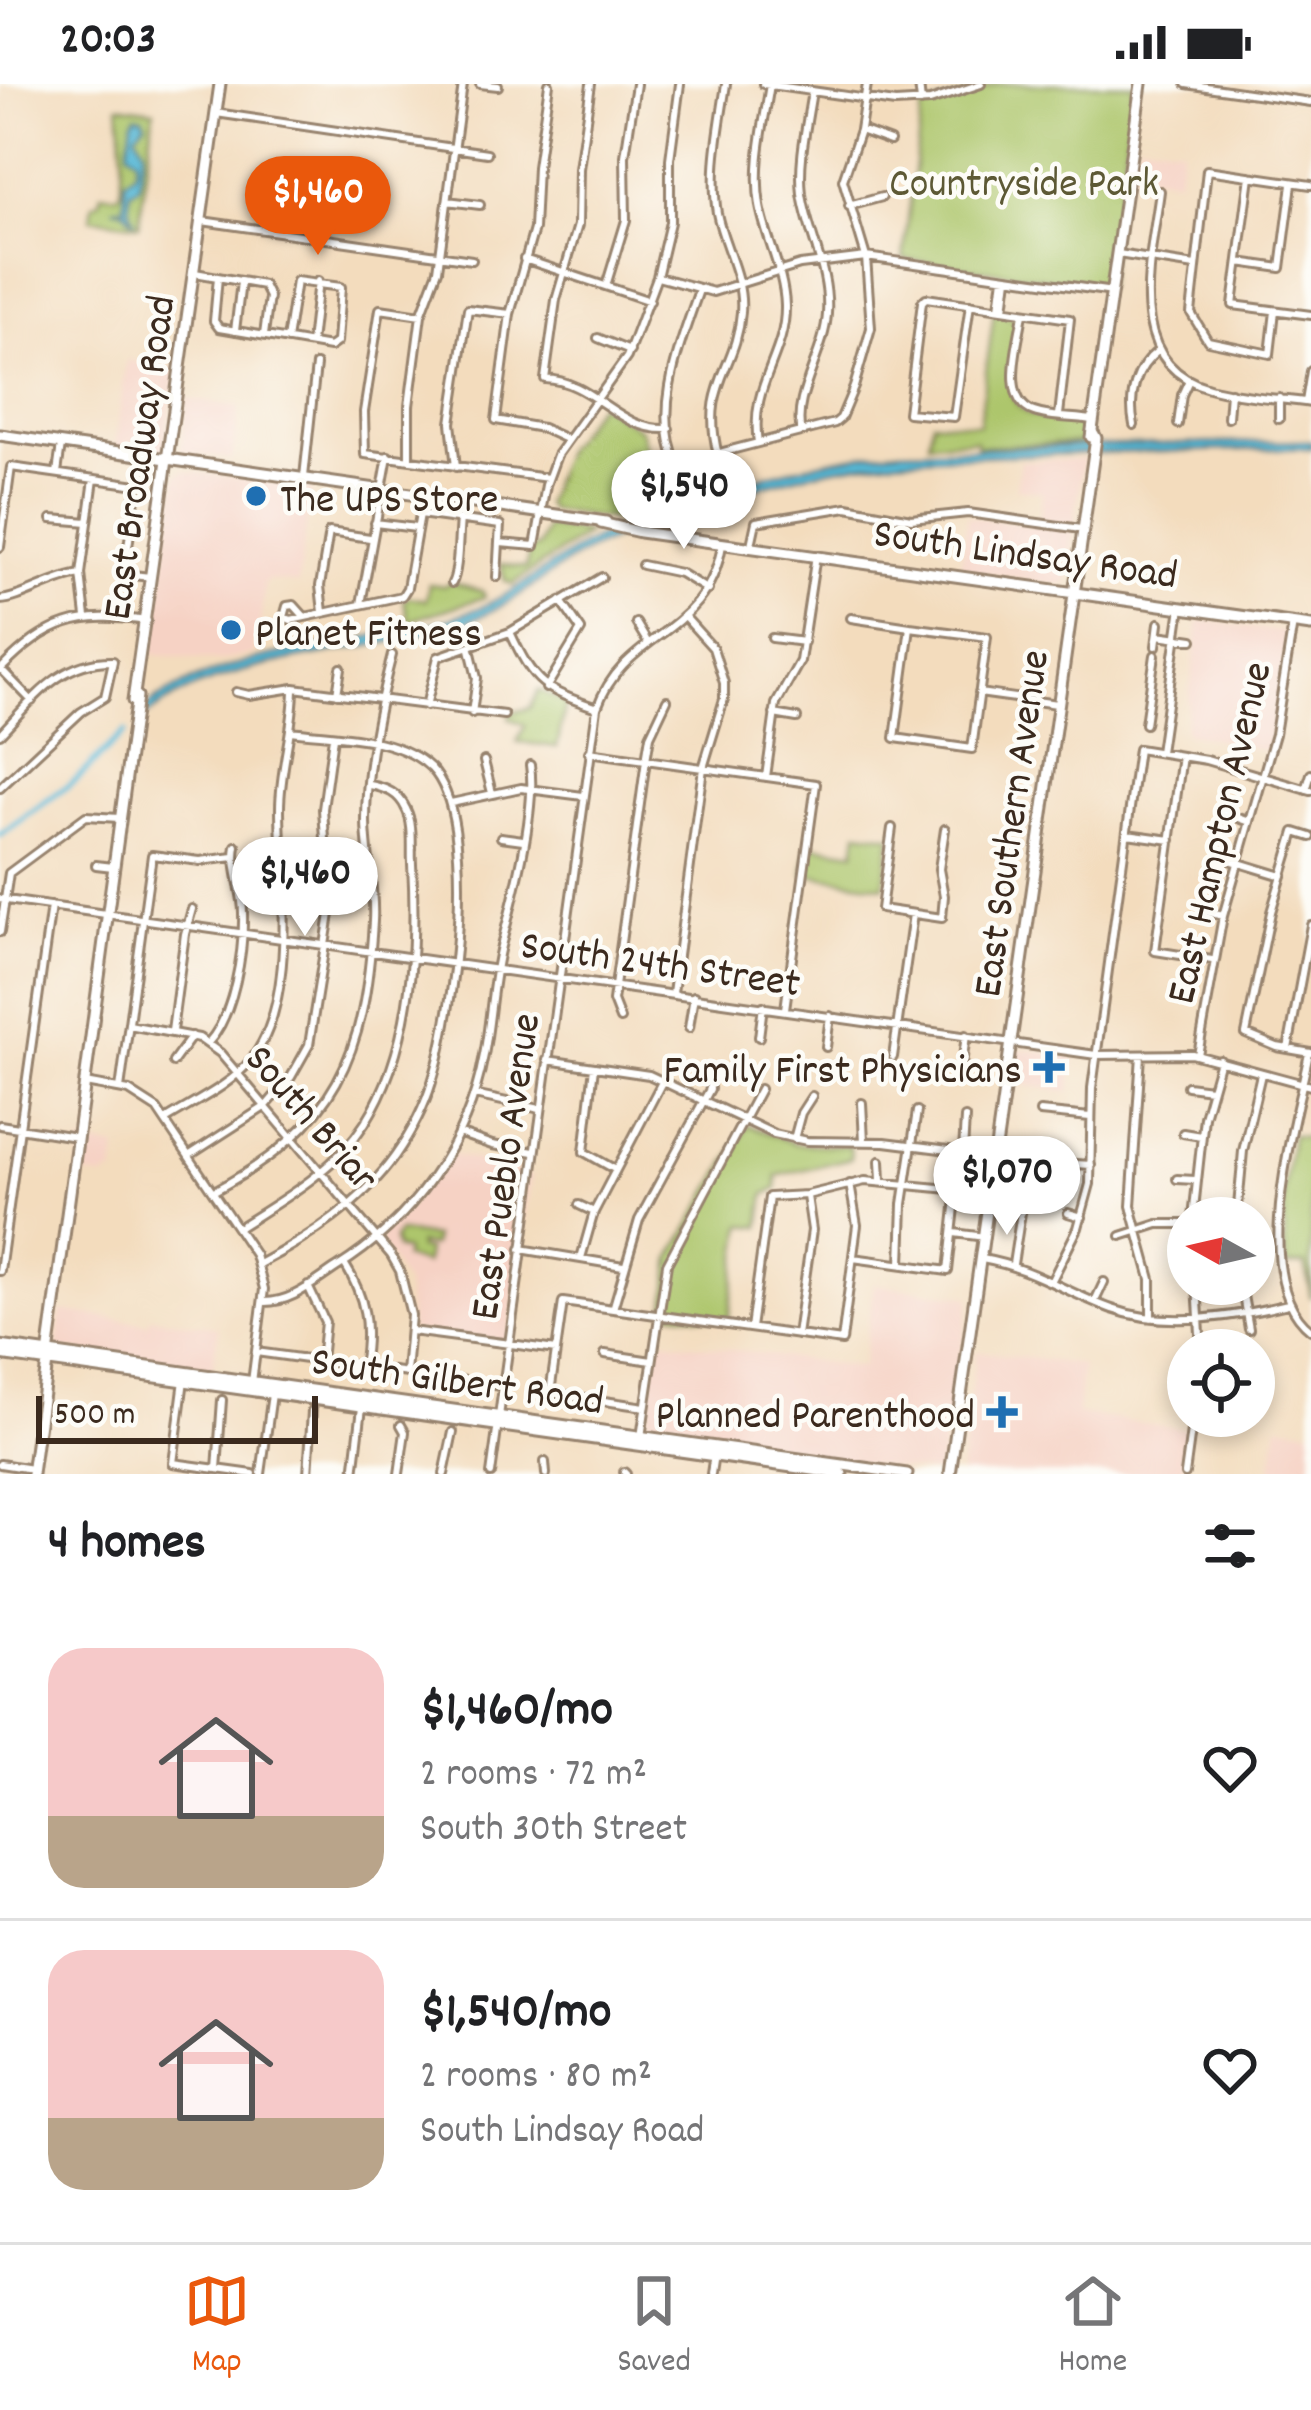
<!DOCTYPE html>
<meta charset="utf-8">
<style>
body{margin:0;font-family:Dekko,sans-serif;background:#f6f6f6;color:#202124;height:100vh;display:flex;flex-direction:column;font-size:45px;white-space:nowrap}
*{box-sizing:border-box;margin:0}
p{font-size:39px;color:#757577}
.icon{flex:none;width:66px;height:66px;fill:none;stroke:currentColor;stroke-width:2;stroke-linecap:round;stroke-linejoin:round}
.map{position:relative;height:1390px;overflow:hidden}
.drawer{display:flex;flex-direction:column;background:#fff;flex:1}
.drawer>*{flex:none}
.needle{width:78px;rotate:278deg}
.tools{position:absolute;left:1167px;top:1113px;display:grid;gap:24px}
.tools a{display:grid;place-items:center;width:108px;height:108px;border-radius:50%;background:#fff;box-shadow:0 6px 18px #0003;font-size:60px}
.scale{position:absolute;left:36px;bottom:30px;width:282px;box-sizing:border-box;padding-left:12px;border:6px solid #3b2a1e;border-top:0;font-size:33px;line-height:42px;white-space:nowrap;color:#3b2a1e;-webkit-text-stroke:9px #fdfcf7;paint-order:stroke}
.price{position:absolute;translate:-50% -102px;padding:0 27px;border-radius:42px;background:#fff;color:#222;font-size:39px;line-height:78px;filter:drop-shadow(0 3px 6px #0008)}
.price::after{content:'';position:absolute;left:50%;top:72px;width:36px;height:27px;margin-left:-18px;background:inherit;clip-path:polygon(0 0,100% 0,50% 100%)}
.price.active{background:#ea580c;color:#fff}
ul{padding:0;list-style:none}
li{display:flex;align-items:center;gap:36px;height:300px;padding:0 48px}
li+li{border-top:3px solid #e0e0e0}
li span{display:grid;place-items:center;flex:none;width:336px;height:240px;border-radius:36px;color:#555}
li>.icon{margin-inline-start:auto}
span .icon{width:144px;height:144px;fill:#fffc;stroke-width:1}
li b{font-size:51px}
h2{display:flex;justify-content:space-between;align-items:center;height:144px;padding:0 48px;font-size:51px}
.status{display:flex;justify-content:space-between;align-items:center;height:84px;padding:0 60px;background:#fff;direction:ltr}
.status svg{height:33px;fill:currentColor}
.menu{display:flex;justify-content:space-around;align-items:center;height:168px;border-top:3px solid #e0e0e0;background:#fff;font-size:33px;color:#757577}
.menu a{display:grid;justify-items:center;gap:6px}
.menu .active{color:#ea580c}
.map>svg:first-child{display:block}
.built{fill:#f6d2c4}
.green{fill:#adc66c;stroke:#747845;stroke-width:3}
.water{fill:#59b9d7;stroke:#4a727a;stroke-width:3}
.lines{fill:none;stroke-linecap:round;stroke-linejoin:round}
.canal{stroke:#59b9d7;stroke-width:6}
.minor-casing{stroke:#97836e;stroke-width:12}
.major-casing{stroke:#97836e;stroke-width:15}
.minor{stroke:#fff;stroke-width:6}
.major{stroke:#fff;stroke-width:9}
.poi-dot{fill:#1f6fb2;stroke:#fdfcf7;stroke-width:4.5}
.labels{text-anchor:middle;stroke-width:9;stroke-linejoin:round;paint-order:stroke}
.park-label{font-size:42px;fill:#5d5935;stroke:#fdfcf7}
.street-label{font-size:42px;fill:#3b2a1e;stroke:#fdfcf7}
.poi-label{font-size:42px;fill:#3b2a1e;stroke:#fdfcf7;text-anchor:start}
</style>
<div class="status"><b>20:03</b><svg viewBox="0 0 49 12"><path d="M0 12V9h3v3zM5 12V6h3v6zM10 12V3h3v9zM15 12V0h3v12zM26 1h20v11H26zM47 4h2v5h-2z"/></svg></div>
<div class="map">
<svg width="1311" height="1390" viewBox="0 0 1311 1390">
<rect width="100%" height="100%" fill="#fdfcf7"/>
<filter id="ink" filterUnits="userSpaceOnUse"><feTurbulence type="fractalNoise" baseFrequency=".00833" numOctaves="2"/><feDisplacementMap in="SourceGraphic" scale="24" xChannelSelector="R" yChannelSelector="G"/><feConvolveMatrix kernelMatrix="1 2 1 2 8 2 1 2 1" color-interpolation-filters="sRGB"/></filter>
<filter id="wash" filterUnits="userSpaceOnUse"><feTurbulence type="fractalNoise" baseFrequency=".004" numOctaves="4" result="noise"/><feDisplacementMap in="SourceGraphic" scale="48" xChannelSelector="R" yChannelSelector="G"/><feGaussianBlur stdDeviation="2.7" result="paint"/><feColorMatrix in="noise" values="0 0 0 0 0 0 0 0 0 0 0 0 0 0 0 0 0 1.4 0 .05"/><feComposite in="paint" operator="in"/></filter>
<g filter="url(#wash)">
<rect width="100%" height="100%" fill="#f3dcbd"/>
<!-- built -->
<path class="built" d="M 1139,57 L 1182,63 L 1178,95 L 1134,89 Z
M 126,276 L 176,284 L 164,368 L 115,363 Z
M 186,315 L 239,323 L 232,376 L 181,367 Z
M 1084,375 L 1074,441 L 1039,437 L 1042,408 L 1016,404 L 1020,377 Z
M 184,387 L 312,405 L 298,500 L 269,496 L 265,499 L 258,557 L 253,558 L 255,570 L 221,577 L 148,570 L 159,523 L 177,392 Z
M 967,432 L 1073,448 L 1067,498 L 1062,501 L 960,485 Z
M 1199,536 L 1288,549 L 1268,667 L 1184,648 Z
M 1018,965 L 1075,973 L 1070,1008 L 1011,999 Z
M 81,1059 L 117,1064 L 114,1090 L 107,1090 L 106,1094 L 79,1090 Z
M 448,1069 L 531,1091 L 508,1259 L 411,1247 L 405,1201 L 378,1154 L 406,1127 Z
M 874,1200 L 971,1213 L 938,1389 L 646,1349 L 657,1255 L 862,1284 Z
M 61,1227 L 149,1240 L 150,1233 L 219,1243 L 212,1289 L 57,1265 Z
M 976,1267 L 1082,1281 L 1077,1330 L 1188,1345 L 1182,1390 L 960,1390 Z
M 1278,1340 L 1311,1345 L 1311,1390 L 1271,1390 Z"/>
<!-- green -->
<path class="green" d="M 998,0 L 1134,0 L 1106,202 L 903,175 L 922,24 Z
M 119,21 L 154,26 L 139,141 L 91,134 L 93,120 L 100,117 L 101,109 L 117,111 L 121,108 L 123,72 Z
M 994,228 L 1018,235 C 1014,263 996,317 1031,331 C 1049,338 1070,335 1088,341 L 1085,359 L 977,362 L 976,356 L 929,358 L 932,337 L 979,340 Z
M 601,320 L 641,346 L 660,420 L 624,437 L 550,426 L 545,420 L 563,367 L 597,321 Z
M 547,443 L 588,449 L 512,500 L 505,497 L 501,480 L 526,484 L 529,466 L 539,462 Z
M 450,498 L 483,508 L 485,513 L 409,537 L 404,517 L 408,513 L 426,516 L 429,500 L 444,502 Z
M 539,606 L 566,619 L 557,663 L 517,658 L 525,642 L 509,634 L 510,629 L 530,624 Z
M 858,748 L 891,752 L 884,802 L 804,790 L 808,761 L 855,768 Z
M 748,1041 L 796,1060 L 850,1062 L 851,1074 L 777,1092 L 777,1105 L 765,1110 L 760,1143 L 743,1141 L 728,1236 L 665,1228 L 672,1173 Z
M 1292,1051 L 1311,1055 L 1311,1214 L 1305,1180 L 1285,1182 L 1284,1108 Z
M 399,1148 L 434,1153 L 432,1162 L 418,1160 L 418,1165 L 427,1166 L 425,1180 L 404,1174 L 405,1167 L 396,1165 L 394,1155 Z"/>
<!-- water -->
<path class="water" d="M 136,31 L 143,32 L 146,38 L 136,49 L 144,64 L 139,102 L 130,107 L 129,123 L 135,138 L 124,126 L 113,124 L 124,123 L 125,96 L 135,88 L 137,74 L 128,66 L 132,37 Z
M 1311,357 L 1311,364 L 931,373 C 836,378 771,396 683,429 C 651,441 619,451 589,466 C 543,490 516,521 462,539 C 374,569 271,569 187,607 C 170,614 155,626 140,636 L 142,626 C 223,561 368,564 466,529 C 513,513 548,479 593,456 C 620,442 649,433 678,422 C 752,394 821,373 900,366 Z"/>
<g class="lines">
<!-- canal -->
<path class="canal" d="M 0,751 L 77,695 L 125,648"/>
</g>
</g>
<g filter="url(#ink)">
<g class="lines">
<!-- minor casing -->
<g class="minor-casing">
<path id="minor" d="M 480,0 L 498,2
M 549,0 L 537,83 L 534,145 L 510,230 L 496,336 L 542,344 L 566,355
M 591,0 L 579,85 L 578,141 L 556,216 L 545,295 C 594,297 619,348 669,345
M 763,0 L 895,19 L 930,17 L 981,0
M 919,0 L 921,18
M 1186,0 L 1311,18
M 216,29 L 487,69
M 860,46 L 890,57
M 1250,92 L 1233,221 L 1311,231
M 1160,107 C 1152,173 1120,279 1209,304 C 1241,313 1278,314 1311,319
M 447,117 L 480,121
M 849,122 L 882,113
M 202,137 L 472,176
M 1118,170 L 1195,182
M 524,175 L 650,217
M 1239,178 L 1281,184 L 1292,100
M 195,189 L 263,201 L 269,213 L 264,251
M 218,193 L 214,237 L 219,244 L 330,263 L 337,258 L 341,203 L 296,197 L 287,256
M 658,193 L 713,208 L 800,181 L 866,173 L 1113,208
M 606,202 L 626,136 L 625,72 L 636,0
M 970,220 L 954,333 L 908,329 L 922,218 L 926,214 L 1070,235 L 1059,331
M 999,224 L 1003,193
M 1004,225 L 1008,194
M 1275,227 L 1270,270 L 1208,257 L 1191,229 L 1207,86 L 1311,101
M 1023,229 C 1020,255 999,316 1034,328 C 1051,334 1073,333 1092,336
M 421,231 L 380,225 L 364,328 L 365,370 L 548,394
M 235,247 L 241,198
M 598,254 L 630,267
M 311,259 L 318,197
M 1279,314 L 1279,335
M 1306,318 L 1311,287
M 1228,334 L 1230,308
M 1178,340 L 1182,311 L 1189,296
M 1134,341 C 1128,312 1135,284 1159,266
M 801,348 C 792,313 825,269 827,230 C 830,187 808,151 802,110 C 798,77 807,40 812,7
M 758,359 C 749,301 786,273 785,222 C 784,187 766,156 760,122 C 753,82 764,40 770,0
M 718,371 C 700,301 737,285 741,228 C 744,194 723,161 717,129 C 710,87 720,42 726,0
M 409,376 L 409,322 L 421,231 L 438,186 L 463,0
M 677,380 L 835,339 L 841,334 L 854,303 L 871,244 L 866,173 L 843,96 L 860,46 L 867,0
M 677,380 C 652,326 681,259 699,206
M 456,383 L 451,339 L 468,225 L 510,230
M 57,389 L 61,361
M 304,393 L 316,281
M 52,435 L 88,438
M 375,439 L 416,444
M 500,459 L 535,462
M 751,461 L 756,438 L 847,423 L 911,435 L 968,429 L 1081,445
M 535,462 L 546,401 L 557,371 L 627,273 L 657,193 L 670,138 L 670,75 L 680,0
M 0,463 L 11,383 L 137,401 L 124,490 L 150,493
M 642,481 L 680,489 L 708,506
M 452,499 C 459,487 458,452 460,435
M 0,516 C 22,515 52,494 81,490
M 361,520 L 388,372
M 323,528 L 320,502 L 329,448 L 370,454
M 303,531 L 294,521 L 287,522 L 284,533 L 291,536 L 402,512 L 407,504 L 420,430 L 500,441 L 497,493
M 86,533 L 81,490 L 94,395
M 851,534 L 910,543
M 636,539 L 648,559
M 910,543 L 987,553 L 972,665 L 895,654 Z
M 510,548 C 534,600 544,606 597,624
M 1158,551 L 1193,556
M 772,554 L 804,558
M 1156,562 L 1159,539
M 470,565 L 477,594 L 472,629
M 1,585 L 32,617
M 0,586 C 49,536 79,528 147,537
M 546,604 L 581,546 L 561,517
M 236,608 L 249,611 L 294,604 L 504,631
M 979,609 L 1057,620
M 337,610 L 341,584
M 426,622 L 438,573 L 510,548 L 602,493
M 774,630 L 797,634
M 1145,640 L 1155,571
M 0,650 C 34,615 60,576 113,577 L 105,613 L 81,628 L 0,704
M 589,668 L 816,700 L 785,925
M 1160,668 L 1181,523
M 1182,672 L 1155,867 L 1212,876
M 484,677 L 492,709
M 766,693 L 776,620 L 800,577 L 816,471
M 1306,706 L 1311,690
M 451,719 L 521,704 L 583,712
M 1222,728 L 1250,738
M 892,744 L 881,825 L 942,834 L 944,812 L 939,785 L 945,745
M 1127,750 L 1171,756
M 501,753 L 523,756
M 1311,753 L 1295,748 L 1271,828 L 1246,950 L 1277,963 L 1311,969
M 1215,777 L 1226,775 L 1282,792
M 96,781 L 113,783
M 0,815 L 1096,971 L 1192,970 L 1311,1002
M 1207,828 L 1223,832
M 0,848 L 9,789 L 86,732 L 119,734
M 673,909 L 703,684 L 724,615 L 724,599 L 713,564 L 685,533
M 620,935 L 613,917 L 646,676 L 650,652 L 667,616
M 129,941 L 199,954 L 220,969 L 391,1171 L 400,1187 L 411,1231 L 406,1289
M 689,944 L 694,912
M 172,947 L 185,850 L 192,825
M 759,953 L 763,922
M 208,959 C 234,931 244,868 243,829 C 243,807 232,784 236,762
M 826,963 L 830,932
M 1288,965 L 1311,841
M 1309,969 C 1296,1036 1246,1196 1311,1246
M 1141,971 L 1131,1122 L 1151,1195 L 1151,1234
M 1198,971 L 1223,832 L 1275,650 L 1293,539
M 893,973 L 913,830
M 547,976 L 649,991 L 774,1050 L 807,1057 L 885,1058 L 996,1072
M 173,978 L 192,952
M 962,981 L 966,951
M 594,983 L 584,1068 L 616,1086
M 85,999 L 129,1007 L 157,1025 L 255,1171 L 264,1205 L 252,1298
M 1187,1002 L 1211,1005
M 120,1005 L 152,771 L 200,777 L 234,773
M 474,1011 L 540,1025
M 862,1019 L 864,1057
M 1040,1028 L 1090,1033
M 167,1035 C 194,1018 230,1002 250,977 C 299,918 280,794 280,724 C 280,684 294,644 294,604
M 0,1041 L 76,1053
M 458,1049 L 492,1061 L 534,1068
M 1183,1049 L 1201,1052
M 794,1055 L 801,1029 L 812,1012
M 963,1068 L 965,1034
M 190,1071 L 266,1022 L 291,993 L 309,961 L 330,830 L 323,725 L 333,653
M 880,1077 L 881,1096
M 1177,1095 L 1195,1096
M 214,1107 C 337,1041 365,973 373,837 C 375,804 366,769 366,736 C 366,685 379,621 392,571
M 579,1121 L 594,1128
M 1068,1129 L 1082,1133
M 1193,1134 L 1204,1033 L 1220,976
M 1237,1134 L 1243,1067 L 1261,990
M 238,1144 C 285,1114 334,1087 365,1039 C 412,965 417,865 412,780 C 411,763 414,740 406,725 C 399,709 386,704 370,701
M 954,1149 L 985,1153
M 1121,1152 L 1158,1140 L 1188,1140
M 521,1165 L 623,1182
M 581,1174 L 594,1128 L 663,996
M 853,1174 L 948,1187 L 959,1087
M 982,1175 C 1033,1184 1065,1208 1112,1225 C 1165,1244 1235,1233 1288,1220
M 344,1179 C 366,1214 370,1242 363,1282
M 259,1180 C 310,1153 361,1120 395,1072 C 411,1049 424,1025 432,998 C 453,934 481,735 431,684 C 397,651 335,653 291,647
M 901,1180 L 903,1120 L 917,1027
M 1013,1180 L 1029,1077 L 1091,1081
M 0,1187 L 51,822
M 1052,1196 L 1078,1144 L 1090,1100 L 1092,1004 L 1138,665 L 1206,676 L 1311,707
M 1197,1200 L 1201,1266
M 1241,1200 L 1249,1245
M 308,1202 L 325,1238 L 321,1277
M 1095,1217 L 1104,1198
M 263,1218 C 291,1219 313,1199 336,1184 C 412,1137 468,1060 484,971 C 491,935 492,897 501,862 C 513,817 537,725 530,681
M 613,1225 L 639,1136 L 710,1005 L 709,997
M 751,1244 L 769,1113 L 807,1111 L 865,1097 L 960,1106
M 411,1247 L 556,1266
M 797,1251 L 812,1146 L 807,1112
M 256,1268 L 502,1302
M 605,1270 L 652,1277
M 184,1296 L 173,1379 L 253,1390
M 645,1323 L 550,1309 L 563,1218 L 842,1257 L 857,1141 L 850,1100
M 641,1353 L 667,1180 L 760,1005
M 545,1378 L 546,1390
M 0,1380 L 32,1385
M 217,1385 L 222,1316
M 624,1388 L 626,1390
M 261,1390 L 272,1310
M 308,1390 L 312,1327
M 354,1390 L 362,1323
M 399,1390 L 405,1348 L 401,1341
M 444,1390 L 453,1348
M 491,1390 L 597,624 C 625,546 707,553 722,461
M 711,1390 L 714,1370
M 1185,1390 L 1193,1332"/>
</g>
<!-- major casing -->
<g class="major-casing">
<path id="major" d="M 0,351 L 606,438
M 1091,353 L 1141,0
M 601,439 L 640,448 L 1311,542
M 133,617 L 220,0
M 0,1262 L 907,1390
M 0,1271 L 842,1390
M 32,1390 L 137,612
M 950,1390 L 1096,354 L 1094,350"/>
</g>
<!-- minor -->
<use href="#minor" class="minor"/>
<!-- major -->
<use href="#major" class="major"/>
</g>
</g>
<!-- markers -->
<g class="poi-dot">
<circle cx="256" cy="412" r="12"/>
<circle cx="231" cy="546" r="12"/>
<path d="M1043 965h12v12h12v12h-12v12h-12v-12h-12v-12h12z"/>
<path d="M996 1310h12v12h12v12h-12v12h-12v-12h-12v-12h12z"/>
</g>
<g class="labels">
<!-- park labels -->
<g class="park-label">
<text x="1024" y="111">Countryside Park</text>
</g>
<!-- street labels -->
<g class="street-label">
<text transform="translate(136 373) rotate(-82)" y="15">East Broadway Road</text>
<text transform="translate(1026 467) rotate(8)" y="15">South Lindsay Road</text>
<text transform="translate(1008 739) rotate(-82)" y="15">East Southern Avenue</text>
<text transform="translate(1216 748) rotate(-77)" y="15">East Hampton Avenue</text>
<text transform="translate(661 877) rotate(8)" y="15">South 24th Street</text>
<text transform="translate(314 1032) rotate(49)" y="15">South Briar</text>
<text transform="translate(502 1082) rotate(-82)" y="15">East Pueblo Avenue</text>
<text transform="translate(458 1294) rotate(8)" y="15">South Gilbert Road</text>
</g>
<!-- poi labels -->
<g class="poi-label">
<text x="280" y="427">The UPS Store</text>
<text x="255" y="561">Planet Fitness</text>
<text x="1022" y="998" text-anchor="end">Family First Physicians</text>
<text x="975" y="1343" text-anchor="end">Planned Parenthood</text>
</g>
</g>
</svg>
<div class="tools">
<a><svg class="needle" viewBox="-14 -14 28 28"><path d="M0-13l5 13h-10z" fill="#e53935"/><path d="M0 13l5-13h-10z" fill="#757577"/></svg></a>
<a><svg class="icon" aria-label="locate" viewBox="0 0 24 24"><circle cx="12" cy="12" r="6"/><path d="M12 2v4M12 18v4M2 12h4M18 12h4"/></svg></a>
</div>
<div class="scale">500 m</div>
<b class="price active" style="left:318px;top:174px">$1,460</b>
<b class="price" style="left:684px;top:468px">$1,540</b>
<b class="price" style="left:305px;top:855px">$1,460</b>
<b class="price" style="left:1007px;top:1154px">$1,070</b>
</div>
<section class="drawer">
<h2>4 homes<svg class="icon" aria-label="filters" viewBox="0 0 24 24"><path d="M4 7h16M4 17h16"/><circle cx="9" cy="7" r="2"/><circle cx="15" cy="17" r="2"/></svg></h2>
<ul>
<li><span style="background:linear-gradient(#f6c9c9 70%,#b9a48a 0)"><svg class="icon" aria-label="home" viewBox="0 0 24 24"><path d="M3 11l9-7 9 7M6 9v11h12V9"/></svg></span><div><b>$1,460/mo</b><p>2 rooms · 72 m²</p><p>South 30th Street</p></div><svg class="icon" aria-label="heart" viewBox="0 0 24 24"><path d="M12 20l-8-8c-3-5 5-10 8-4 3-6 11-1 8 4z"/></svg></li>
<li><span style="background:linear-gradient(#f6c9c9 70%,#b9a48a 0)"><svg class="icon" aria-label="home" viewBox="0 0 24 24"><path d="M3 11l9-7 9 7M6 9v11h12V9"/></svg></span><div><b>$1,540/mo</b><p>2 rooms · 80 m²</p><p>South Lindsay Road</p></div><svg class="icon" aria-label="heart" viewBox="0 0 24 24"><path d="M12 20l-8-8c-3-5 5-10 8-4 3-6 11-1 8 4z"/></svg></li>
</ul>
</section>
<nav class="menu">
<a class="active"><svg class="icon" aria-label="map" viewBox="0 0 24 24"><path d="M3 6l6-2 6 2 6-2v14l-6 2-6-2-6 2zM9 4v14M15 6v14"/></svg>Map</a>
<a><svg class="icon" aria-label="saved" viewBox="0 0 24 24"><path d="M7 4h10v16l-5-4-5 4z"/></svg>Saved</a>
<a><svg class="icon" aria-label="home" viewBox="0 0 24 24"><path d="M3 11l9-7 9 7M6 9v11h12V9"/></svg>Home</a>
</nav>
